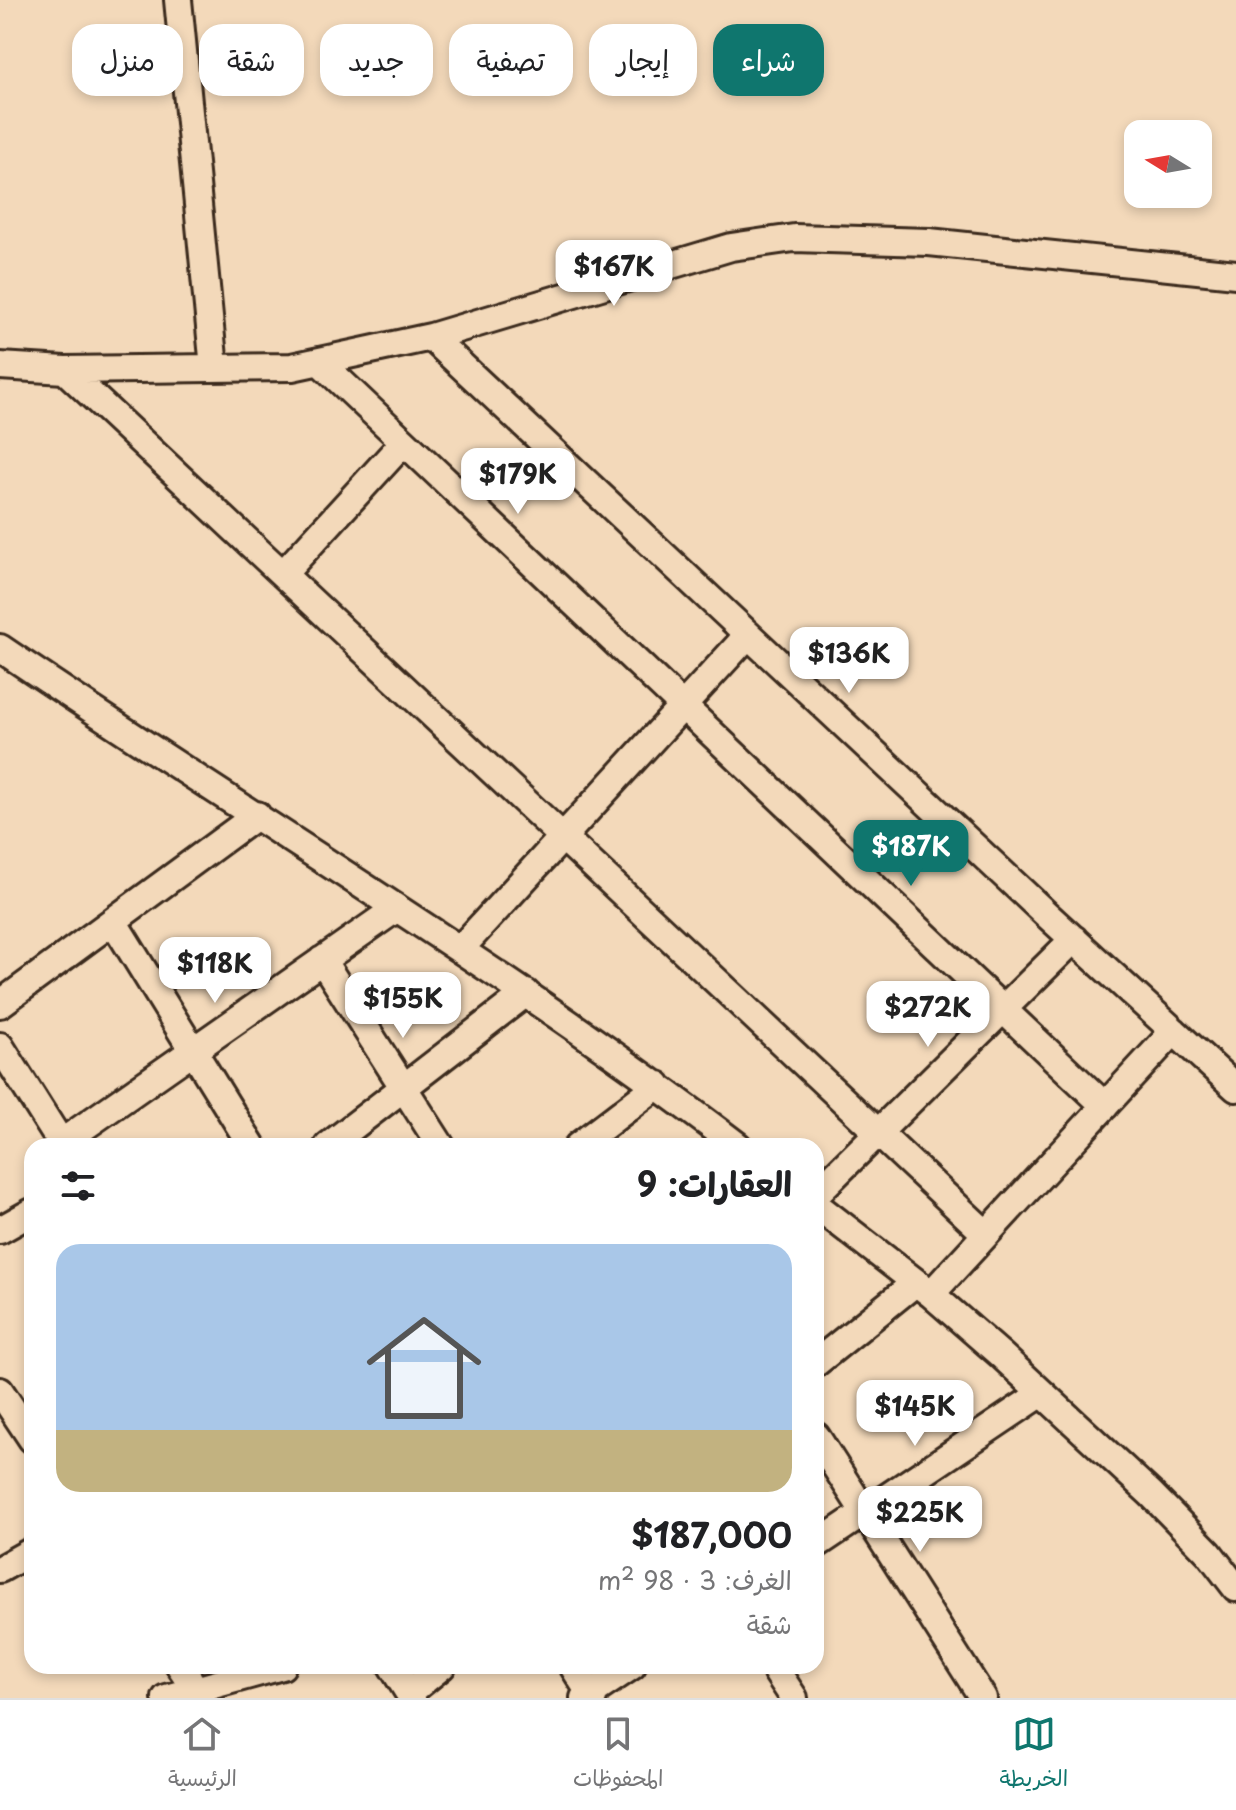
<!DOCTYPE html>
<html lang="ar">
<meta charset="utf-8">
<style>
body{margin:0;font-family:"Playpen Sans","Playpen Sans Arabic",sans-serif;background:#f6f6f6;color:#202124;direction:rtl;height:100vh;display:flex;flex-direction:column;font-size:30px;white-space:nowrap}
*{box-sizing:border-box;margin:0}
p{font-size:26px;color:#757577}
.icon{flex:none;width:44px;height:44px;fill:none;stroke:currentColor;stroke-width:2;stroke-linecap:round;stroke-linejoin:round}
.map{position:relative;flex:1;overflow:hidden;direction:ltr}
.side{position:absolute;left:24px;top:1138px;width:800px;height:536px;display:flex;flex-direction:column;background:#fff;border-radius:24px;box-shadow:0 4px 12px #0003;direction:rtl}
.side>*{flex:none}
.top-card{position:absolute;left:24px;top:24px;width:800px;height:72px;direction:rtl;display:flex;gap:16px}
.needle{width:52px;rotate:281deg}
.buttons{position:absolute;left:1124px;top:120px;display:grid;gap:16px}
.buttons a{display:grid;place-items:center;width:88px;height:88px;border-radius:16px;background:#fff;box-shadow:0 4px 12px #0003;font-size:40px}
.price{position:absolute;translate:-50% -68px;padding:0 18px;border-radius:16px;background:#fff;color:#222;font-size:26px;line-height:52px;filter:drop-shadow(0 2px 4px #0008)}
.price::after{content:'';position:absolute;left:50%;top:48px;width:24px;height:18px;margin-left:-12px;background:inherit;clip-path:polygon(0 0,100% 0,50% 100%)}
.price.on{background:#0f766e;color:#fff}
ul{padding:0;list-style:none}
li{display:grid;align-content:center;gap:16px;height:424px;padding:0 32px}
li span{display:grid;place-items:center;height:248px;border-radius:24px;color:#555}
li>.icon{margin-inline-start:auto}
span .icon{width:144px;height:144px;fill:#fffc;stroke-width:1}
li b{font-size:34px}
h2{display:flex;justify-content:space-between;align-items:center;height:96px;padding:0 32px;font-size:34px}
.pill{padding:0 28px;border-radius:24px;background:#fff;box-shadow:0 4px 12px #0003;font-size:28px;line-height:72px}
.pill.on{background:#0f766e;color:#fff}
.tab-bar{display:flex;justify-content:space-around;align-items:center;height:112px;border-top:2px solid #e0e0e0;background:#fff;font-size:22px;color:#757577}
.tab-bar a{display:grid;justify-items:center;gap:4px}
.tab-bar .on{color:#0f766e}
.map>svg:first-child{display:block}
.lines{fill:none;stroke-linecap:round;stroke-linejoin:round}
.street-casing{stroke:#3b2a1e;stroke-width:32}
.street{stroke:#f3d9ba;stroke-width:26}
</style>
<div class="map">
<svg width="1236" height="1698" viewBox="0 0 1236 1698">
<rect width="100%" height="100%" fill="#f3d9ba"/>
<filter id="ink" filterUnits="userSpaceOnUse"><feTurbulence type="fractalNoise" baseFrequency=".0125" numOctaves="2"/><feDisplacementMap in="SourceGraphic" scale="16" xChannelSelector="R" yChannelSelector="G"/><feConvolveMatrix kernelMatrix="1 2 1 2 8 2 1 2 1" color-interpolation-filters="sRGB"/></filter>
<g filter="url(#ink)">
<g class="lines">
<!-- street casing -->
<g class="street-casing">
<path id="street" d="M 178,0 L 214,368
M 431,337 L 1046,914 L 1236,1088
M 320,362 L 1105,1106
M 0,366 L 65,370 L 292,367 L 431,337 L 731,247 L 794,238 L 929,242 L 1236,274
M 65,370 L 986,1234
M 283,574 L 404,442
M 0,648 C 246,815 502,966 738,1146
M 113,921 L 252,1146
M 460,949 L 748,635
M 322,960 L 441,1146
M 0,1004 L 257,815
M 0,1046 L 63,1146
M 61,1143 L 397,908
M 328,1146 L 526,993
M 578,1146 L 658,1085
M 816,1194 L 1074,939
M 816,1205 L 931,1294 L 1001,1355 L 1151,1494 L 1209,1553 L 1236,1588
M 0,1230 L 32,1212
M 931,1294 L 1174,1031
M 816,1363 L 915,1283
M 0,1391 L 32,1439
M 816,1436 L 983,1698
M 816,1545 L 1042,1393
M 0,1569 L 32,1551
M 180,1666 L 196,1690
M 392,1666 L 412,1698
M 573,1666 L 593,1698
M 773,1666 L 794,1698
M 409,1693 L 442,1666
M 166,1698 L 282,1666
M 584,1698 L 632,1666"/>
</g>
<!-- street -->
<use href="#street" class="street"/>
</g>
</g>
</svg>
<div class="buttons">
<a><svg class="needle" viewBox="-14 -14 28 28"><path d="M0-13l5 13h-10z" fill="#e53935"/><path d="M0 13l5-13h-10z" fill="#757577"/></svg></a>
</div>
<b class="price" style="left:614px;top:308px">$167K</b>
<b class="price" style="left:518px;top:516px">$179K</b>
<b class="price" style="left:849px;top:695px">$136K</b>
<b class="price on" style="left:911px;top:888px">$187K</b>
<b class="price" style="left:215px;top:1005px">$118K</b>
<b class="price" style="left:403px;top:1040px">$155K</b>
<b class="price" style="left:928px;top:1049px">$272K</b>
<b class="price" style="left:915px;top:1448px">$145K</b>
<b class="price" style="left:920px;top:1554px">$225K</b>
<div class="top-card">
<a class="pill on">شراء</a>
<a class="pill">إيجار</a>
<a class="pill">تصفية</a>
<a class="pill">جديد</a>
<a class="pill">شقة</a>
<a class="pill">منزل</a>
</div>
<section class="side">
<h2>العقارات: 9<svg class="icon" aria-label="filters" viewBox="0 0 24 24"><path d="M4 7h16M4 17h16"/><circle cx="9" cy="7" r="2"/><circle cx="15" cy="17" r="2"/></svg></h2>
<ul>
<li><span style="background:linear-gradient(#a9c7e8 75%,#c2b280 0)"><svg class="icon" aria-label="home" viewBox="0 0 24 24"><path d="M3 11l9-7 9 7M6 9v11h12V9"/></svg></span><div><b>$187,000</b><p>الغرف: 3 · 98 m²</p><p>شقة</p></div></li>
</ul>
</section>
</div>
<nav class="tab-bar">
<a class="on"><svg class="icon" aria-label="map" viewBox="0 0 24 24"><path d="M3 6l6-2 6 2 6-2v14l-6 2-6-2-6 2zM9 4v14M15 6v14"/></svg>الخريطة</a>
<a><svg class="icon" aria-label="saved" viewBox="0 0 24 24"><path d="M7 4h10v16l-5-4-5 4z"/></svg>المحفوظات</a>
<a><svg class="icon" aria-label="home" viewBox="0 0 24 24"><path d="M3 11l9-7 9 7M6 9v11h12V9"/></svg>الرئيسية</a>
</nav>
